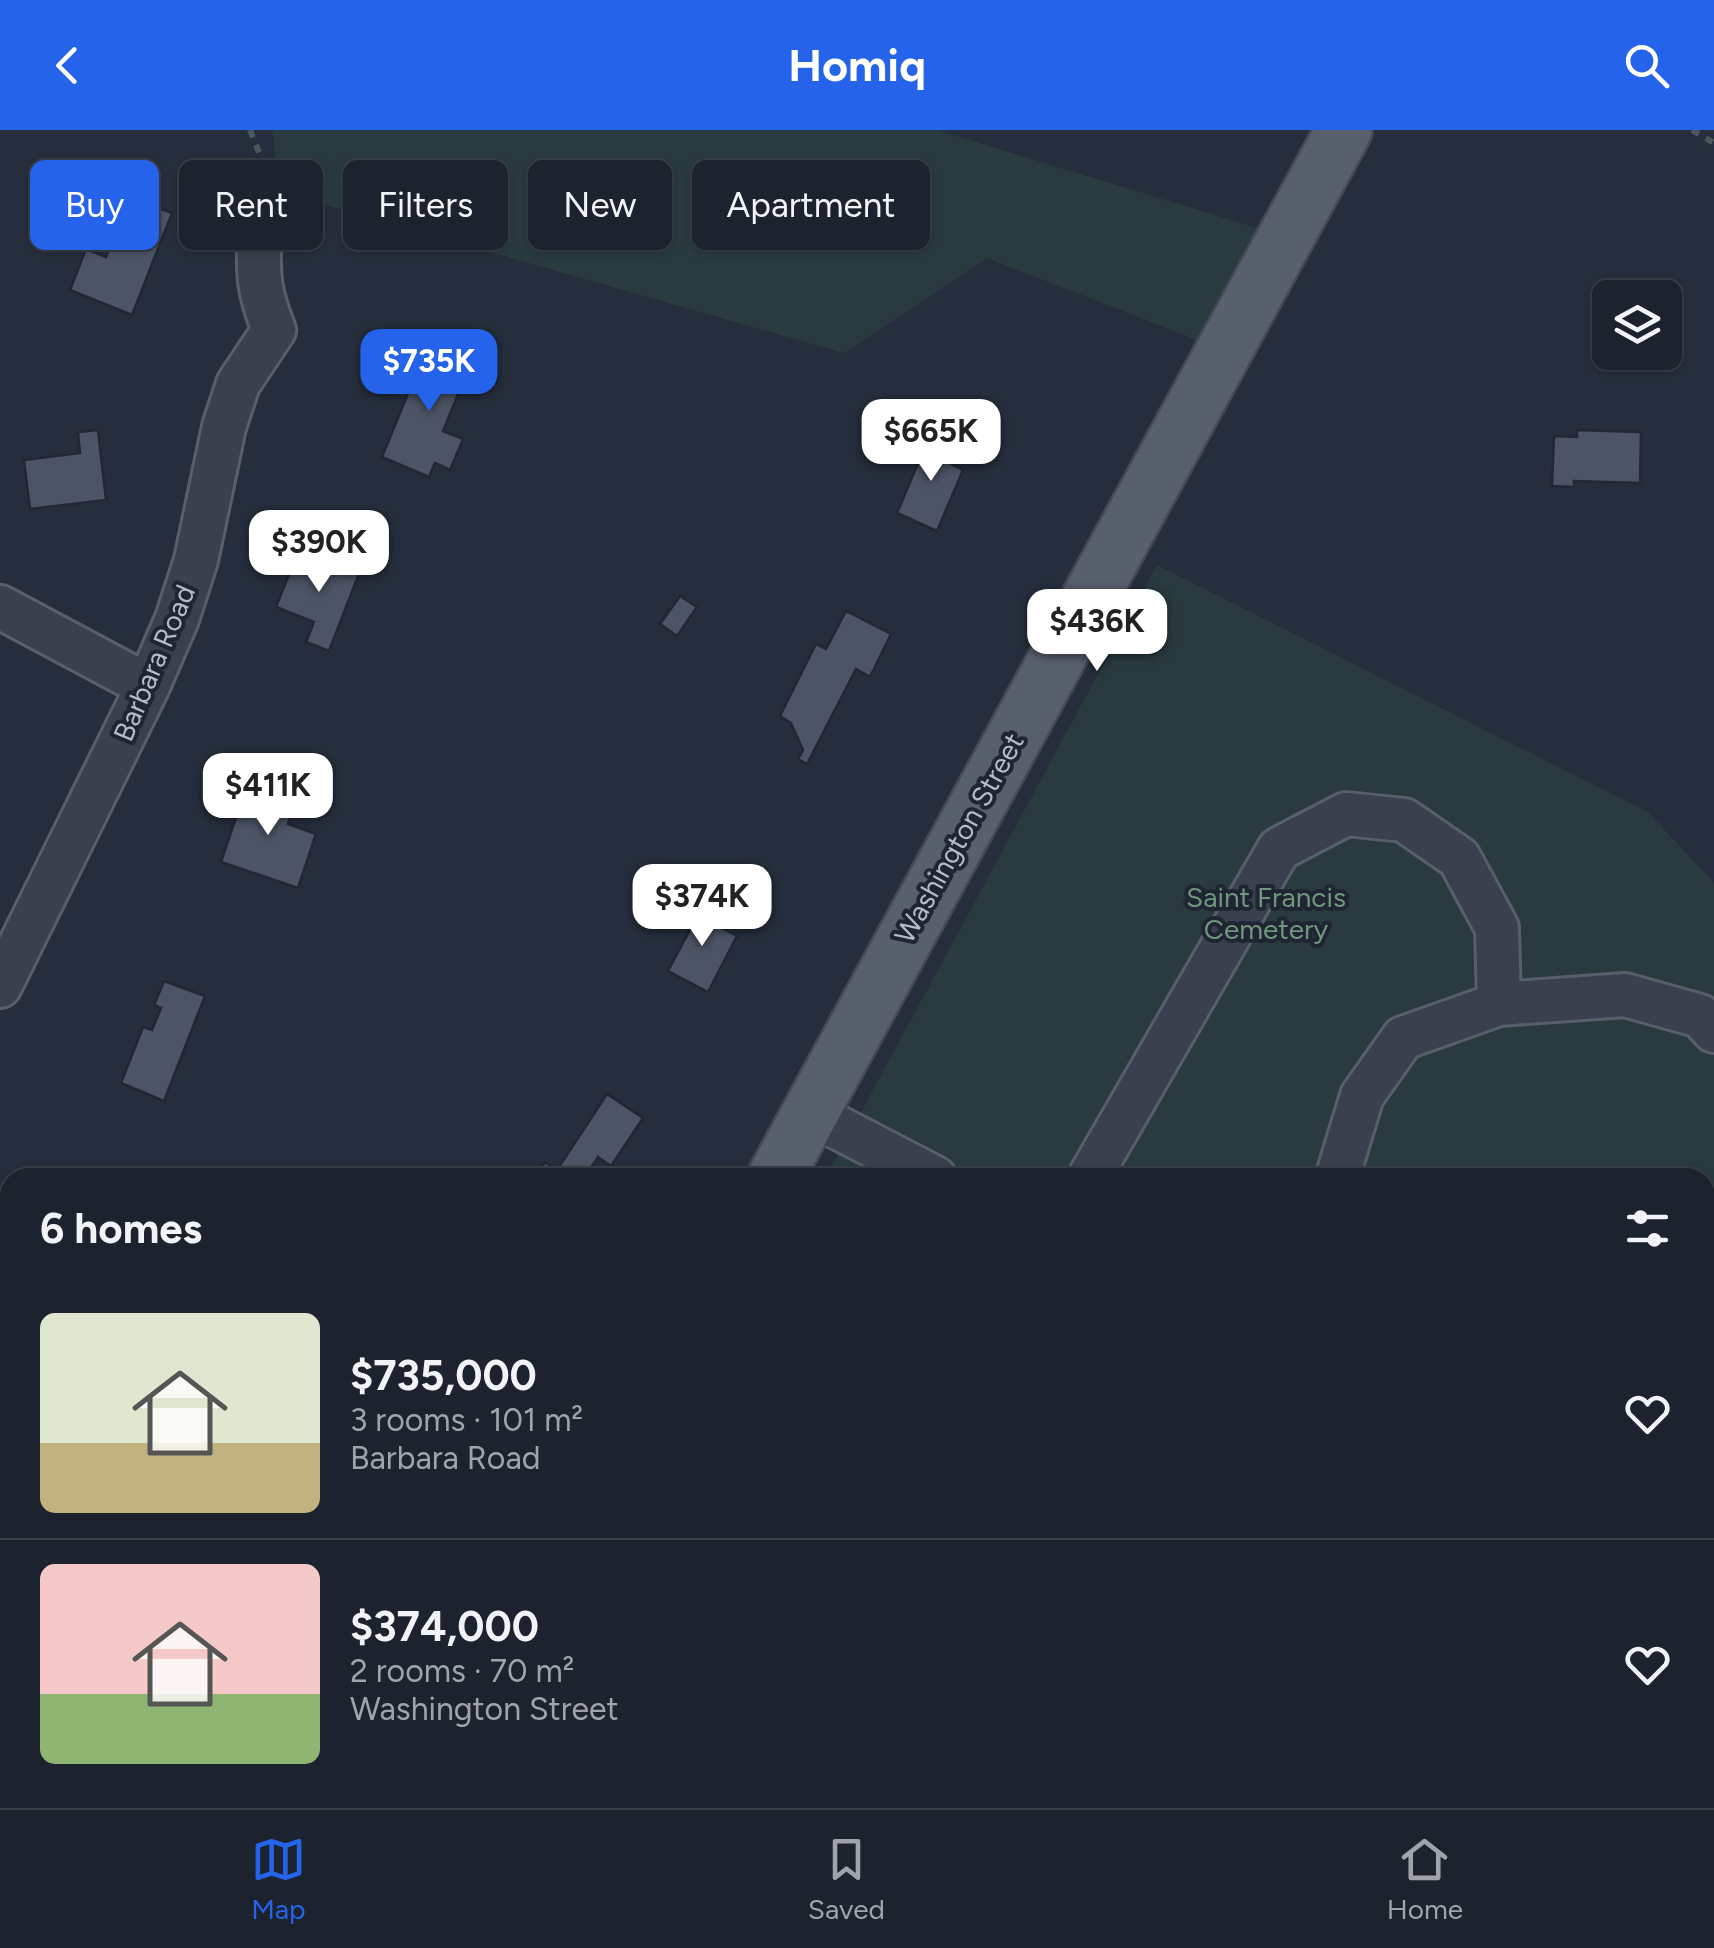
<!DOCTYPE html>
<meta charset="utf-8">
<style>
body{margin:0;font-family:Figtree,sans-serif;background:#252a36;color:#f1f3f6;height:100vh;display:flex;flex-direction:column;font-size:38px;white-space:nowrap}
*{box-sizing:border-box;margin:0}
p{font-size:32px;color:#a0a4aa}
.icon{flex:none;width:55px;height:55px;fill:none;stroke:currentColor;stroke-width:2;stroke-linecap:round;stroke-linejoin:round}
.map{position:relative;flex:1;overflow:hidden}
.details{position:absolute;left:0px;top:1038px;width:1715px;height:642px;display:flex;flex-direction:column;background:#1c222e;border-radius:30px 30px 0 0;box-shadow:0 2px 8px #0004,0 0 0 2px #3a3f4a}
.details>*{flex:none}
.guide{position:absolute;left:30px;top:30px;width:1000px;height:90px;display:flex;gap:20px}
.buttons{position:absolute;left:1592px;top:150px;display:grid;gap:20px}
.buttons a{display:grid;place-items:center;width:90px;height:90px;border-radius:15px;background:#1c222e;box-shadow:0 2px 8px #0004,0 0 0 2px #3a3f4a;font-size:50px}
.price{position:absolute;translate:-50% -85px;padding:0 22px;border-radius:20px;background:#fff;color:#222;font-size:32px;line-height:65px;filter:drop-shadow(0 2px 5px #0008)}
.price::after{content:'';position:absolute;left:50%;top:60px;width:30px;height:22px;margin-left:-15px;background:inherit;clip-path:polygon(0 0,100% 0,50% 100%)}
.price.on{background:#2563eb;color:#fff}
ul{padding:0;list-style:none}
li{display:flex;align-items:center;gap:30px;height:250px;padding:0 40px}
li+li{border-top:2px solid #3a3f4a}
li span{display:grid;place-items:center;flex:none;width:280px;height:200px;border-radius:15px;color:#555}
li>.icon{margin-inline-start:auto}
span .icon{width:120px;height:120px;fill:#fffc;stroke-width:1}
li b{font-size:42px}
h2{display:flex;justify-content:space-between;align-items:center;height:120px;padding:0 40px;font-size:42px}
.chip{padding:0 35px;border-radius:15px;background:#1c222e;box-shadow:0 2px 8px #0004,0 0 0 2px #3a3f4a;font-size:35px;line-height:90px}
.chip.on{background:#2563eb;color:#fff}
header{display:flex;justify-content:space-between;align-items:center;height:130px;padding:0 40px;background:#2563eb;color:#fff;font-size:45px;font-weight:700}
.tab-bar{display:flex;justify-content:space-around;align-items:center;height:140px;border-top:2px solid #3a3f4a;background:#1c222e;font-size:28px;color:#a0a4aa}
.tab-bar a{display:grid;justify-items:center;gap:5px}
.tab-bar .on{color:#2563eb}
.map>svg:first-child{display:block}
.green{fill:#293b3f}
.building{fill:#4c5465;stroke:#212734;stroke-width:2.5}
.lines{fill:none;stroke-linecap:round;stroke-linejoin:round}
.minor-casing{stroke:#585e6b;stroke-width:48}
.major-casing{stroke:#434956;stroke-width:60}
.path{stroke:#48585d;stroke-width:6;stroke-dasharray:8 8;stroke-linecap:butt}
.minor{stroke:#3a404d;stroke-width:42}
.major{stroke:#585f6d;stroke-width:55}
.labels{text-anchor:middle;stroke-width:8;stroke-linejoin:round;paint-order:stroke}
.street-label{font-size:28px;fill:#b6bbc8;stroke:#1f2532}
.park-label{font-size:28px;fill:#6f977c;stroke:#1f2532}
</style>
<header><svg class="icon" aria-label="back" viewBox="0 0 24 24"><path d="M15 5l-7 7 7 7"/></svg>Homiq<svg class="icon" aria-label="search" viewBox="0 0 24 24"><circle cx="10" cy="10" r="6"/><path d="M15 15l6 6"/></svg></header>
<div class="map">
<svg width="1714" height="1678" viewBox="0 0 1714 1678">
<rect width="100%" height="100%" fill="#262e3d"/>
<!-- green -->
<path class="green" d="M 273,0 L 937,0 L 1264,100 L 1235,225 L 987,128 L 844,223 L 277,61 Z
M 1157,435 L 1648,682 L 1714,753 L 1714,1678 L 781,1678 L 752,1670 L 1705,1670 L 1705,1048 L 826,1047 Z"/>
<!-- building -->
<path class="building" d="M 129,66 L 172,83 L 132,185 L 70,160 L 86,119 L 106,127 Z
M 429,212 L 472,230 L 443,301 L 463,309 L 450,340 L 435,333 L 429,347 L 382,327 Z
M 98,300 L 106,370 L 30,379 L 24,330 L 80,323 L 78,302 Z
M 1577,300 L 1641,302 L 1640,353 L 1574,351 L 1574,357 L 1552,356 L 1554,306 L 1577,307 Z
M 924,302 L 954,315 L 947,332 L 963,340 L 937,401 L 897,383 L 922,324 L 916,321 Z
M 311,421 L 360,441 L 329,521 L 306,512 L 314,492 L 276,477 L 297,424 L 308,428 Z
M 680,466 L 697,477 L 677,506 L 660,494 Z
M 846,481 L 891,504 L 870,547 L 856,539 L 807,634 L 798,629 L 803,620 L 791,593 L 780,586 L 816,514 L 826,519 Z
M 248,652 L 296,669 L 288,694 L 316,704 L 298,758 L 221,732 Z
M 694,736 L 734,757 L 721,780 L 681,758 Z
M 690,770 L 707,779 L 703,788 L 737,806 L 708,862 L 668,841 L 693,794 L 680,788 Z
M 164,851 L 205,866 L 164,971 L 121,953 L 143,897 L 152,900 L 161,878 L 154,875 Z
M 607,964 L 643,988 L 611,1036 L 598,1027 L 584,1048 L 535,1048 L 545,1032 L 557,1040 Z
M 0,1329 L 10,1332 L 10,1460 L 0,1456 Z
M 170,1670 L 255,1670 L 270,1675 L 268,1678 L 167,1678 Z"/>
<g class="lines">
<!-- minor casing -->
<g class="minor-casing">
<path id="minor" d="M 0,477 L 148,556
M 0,856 L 148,556 L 177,489 L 196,430 L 224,297 L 238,254 L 274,200 C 259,163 257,143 260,104
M 810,983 L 935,1048
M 1089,1048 L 1279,719 L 1346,684 L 1404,690 L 1459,728 L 1497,798 L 1499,874
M 1337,1048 L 1362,966 L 1403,908 L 1499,874 L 1625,865 L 1700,886 L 1714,901
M 1705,1317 L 1714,1317
M 1705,1545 L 1714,1536
M 578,1670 L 610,1678
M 1474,1670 L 1509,1675 L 1525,1670"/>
</g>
<!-- major casing -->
<g class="major-casing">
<path id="major" d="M 775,1048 L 1344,0
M 430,1678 L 434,1670"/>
</g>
<!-- path -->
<path class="path" d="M 250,0 L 264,35 L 266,68
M 1692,0 L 1714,13"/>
<!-- minor -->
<use href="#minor" class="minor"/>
<!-- major -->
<use href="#major" class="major"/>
</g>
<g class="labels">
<!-- street labels -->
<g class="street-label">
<text transform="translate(154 533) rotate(-67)" y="10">Barbara Road</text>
<text transform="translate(959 708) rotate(-61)" y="10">Washington Street</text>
</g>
<!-- park labels -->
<g class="park-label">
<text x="1266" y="777">Saint Francis<tspan x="1266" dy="32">Cemetery</tspan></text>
</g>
</g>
</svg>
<div class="buttons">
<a><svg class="icon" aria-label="layers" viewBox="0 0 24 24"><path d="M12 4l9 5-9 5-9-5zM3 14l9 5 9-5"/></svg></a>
</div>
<b class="price on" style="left:429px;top:284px">$735K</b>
<b class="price" style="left:931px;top:354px">$665K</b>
<b class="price" style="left:319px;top:465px">$390K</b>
<b class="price" style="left:1097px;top:544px">$436K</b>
<b class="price" style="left:268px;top:708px">$411K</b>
<b class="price" style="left:702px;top:819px">$374K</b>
<div class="guide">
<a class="chip on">Buy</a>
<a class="chip">Rent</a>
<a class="chip">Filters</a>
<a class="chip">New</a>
<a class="chip">Apartment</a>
</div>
<section class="details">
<h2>6 homes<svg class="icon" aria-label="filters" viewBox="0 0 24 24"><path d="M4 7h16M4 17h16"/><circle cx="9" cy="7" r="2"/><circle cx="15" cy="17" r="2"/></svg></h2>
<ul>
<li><span style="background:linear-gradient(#dfe7d0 65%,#c2b280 0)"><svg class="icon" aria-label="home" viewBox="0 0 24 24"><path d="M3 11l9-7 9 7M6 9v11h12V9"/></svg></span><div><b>$735,000</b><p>3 rooms · 101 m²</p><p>Barbara Road</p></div><svg class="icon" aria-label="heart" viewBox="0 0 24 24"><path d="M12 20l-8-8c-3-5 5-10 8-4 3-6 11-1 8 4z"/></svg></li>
<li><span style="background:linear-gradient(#f6c9c9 65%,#8fb573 0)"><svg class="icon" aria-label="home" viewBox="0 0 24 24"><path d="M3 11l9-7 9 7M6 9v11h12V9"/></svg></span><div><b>$374,000</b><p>2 rooms · 70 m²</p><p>Washington Street</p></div><svg class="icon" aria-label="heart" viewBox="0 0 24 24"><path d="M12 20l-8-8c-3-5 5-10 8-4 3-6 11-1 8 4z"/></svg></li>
</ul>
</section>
</div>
<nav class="tab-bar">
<a class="on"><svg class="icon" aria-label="map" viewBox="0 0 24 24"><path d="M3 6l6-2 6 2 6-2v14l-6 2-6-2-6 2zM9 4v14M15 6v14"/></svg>Map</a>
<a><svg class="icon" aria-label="saved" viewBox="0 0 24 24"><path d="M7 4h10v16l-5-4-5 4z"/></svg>Saved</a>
<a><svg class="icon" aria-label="home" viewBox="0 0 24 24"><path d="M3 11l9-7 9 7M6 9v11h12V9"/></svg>Home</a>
</nav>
